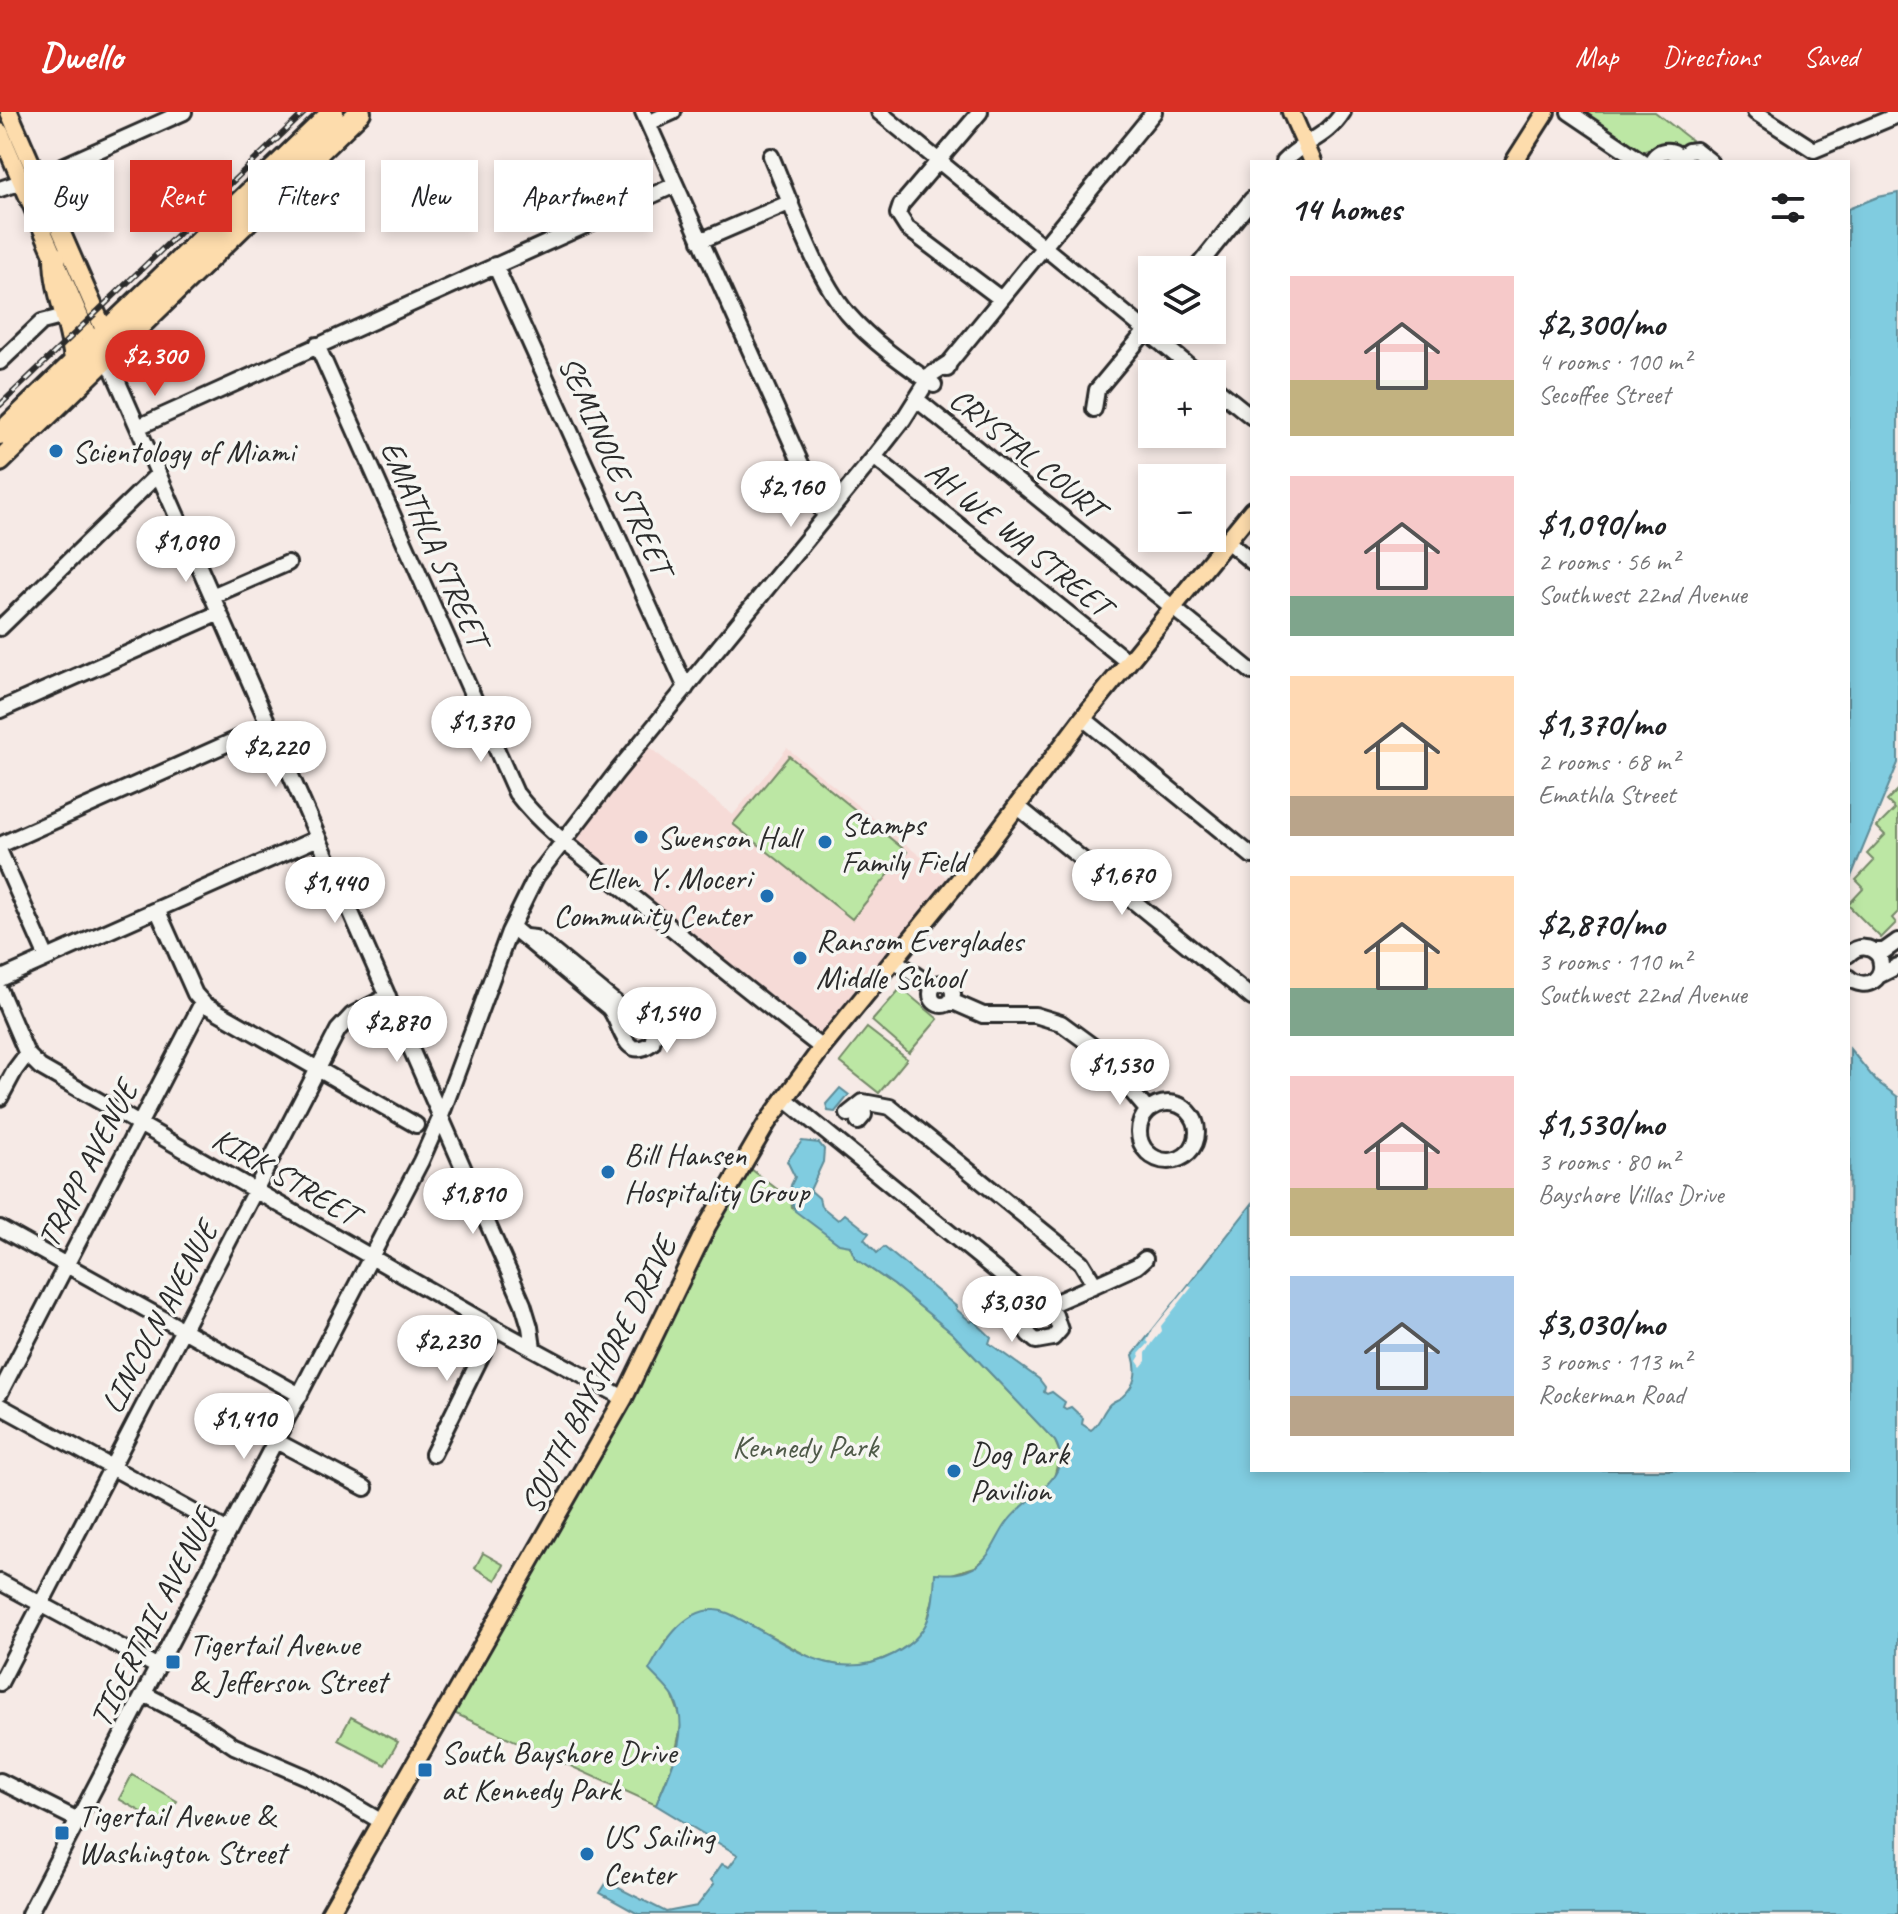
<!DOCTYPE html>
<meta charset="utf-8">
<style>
body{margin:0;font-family:Caveat,sans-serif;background:#f6f6f6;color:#202124;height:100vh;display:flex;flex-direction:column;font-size:30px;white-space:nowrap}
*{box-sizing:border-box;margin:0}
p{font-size:26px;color:#757577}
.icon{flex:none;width:44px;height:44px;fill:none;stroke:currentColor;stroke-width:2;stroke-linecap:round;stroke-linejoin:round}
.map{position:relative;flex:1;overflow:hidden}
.side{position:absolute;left:1250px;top:48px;width:600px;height:1312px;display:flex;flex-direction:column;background:#fff;border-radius:0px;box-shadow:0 4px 12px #0003}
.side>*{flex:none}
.banner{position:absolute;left:24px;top:48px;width:760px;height:72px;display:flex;gap:16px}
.fabs{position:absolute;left:1138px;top:144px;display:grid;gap:16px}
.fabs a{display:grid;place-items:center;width:88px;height:88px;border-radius:0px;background:#fff;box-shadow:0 4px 12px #0003;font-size:40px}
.price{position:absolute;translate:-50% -68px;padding:0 18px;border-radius:28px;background:#fff;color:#222;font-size:26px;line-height:52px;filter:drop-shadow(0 2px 4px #0008)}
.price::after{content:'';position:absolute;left:50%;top:48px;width:24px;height:18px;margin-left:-12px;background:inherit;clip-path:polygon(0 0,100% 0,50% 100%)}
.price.selected{background:#d93025;color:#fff}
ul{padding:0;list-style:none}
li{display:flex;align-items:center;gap:24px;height:200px;padding:0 40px}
li span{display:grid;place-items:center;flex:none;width:224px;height:160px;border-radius:0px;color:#555}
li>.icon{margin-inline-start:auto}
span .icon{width:96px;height:96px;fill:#fffc;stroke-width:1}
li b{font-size:34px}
h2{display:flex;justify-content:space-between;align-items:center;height:96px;padding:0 40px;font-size:34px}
.chip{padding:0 28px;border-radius:0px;background:#fff;box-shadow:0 4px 12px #0003;font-size:28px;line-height:72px}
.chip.selected{background:#d93025;color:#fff}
header{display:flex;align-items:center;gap:48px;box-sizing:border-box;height:112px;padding:0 40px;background:#d93025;color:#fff}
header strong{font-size:38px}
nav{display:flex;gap:44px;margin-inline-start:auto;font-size:28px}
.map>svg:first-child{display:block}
.built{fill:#f6dbd7}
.green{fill:#bce7a4;stroke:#748968;stroke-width:2}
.water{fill:#80cce0;stroke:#5e8c98;stroke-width:2}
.pier{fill:#f6eae6}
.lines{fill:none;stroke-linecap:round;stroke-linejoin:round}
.minor-casing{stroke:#2b2b2b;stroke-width:20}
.major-casing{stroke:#2b2b2b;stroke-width:22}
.highway-casing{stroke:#2b2b2b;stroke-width:26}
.minor{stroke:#f6f6f2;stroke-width:14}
.major{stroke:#fddcac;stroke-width:16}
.highway{stroke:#fddcac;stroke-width:20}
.rail-casing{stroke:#2b2b2b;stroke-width:6}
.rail{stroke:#f6f6f2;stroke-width:3;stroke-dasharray:9;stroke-linecap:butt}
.poi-dot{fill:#1f6fb2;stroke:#f6f6f2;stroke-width:3}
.labels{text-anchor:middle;stroke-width:7;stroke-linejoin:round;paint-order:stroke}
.poi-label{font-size:32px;fill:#2b2b2b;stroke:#f6f6f2;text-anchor:start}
.street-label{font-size:32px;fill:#2b2b2b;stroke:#f6f6f2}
.park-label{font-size:32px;fill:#4f5a49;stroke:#f6f6f2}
</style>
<header>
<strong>Dwello</strong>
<nav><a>Map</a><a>Directions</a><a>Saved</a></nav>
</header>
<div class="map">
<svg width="1898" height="1802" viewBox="0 0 1898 1802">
<rect width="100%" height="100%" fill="#f6eae6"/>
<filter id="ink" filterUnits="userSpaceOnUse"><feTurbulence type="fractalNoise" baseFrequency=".0125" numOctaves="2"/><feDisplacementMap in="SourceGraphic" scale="16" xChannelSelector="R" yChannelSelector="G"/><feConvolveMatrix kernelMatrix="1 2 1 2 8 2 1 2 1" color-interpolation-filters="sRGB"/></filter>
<g filter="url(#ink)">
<!-- built -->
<path class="built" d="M 648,634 L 733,703 L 787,636 L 947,766 L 817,925 L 572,727 Z"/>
<!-- green -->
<path class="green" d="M 1584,0 L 1655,0 L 1691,28 L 1684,35 L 1665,30 L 1640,40 Z
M 789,644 L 907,740 L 852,807 L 733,712 Z
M 1898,678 L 1898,800 L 1892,806 L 1896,811 L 1881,826 L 1848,793 L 1864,776 L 1856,768 L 1874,749 L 1867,742 L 1885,723 L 1877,715 L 1895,697 L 1887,689 Z
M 901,876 L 938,907 L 909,941 L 872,909 Z
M 867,916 L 907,947 L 879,981 L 840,950 Z
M 751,1057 L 791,1088 L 792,1095 L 850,1134 L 855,1146 L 894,1173 L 952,1221 L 1055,1329 L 1060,1341 L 1054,1366 L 987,1445 L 975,1455 L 952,1462 L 934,1482 L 926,1515 L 915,1528 L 895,1542 L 875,1550 L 852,1556 L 815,1548 L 732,1503 L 699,1501 L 665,1529 L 673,1585 L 682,1609 L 674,1648 L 656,1693 L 454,1601 L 673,1201 L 723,1099 Z
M 483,1441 L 504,1453 L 496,1468 L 475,1456 Z
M 351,1605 L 398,1630 L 385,1653 L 338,1628 Z
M 132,1663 L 177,1689 L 163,1712 L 119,1687 Z"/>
<!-- water -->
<path class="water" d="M 1898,81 L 1898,651 L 1848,772 L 1848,97 L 1878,85 Z
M 1850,937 L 1876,969 L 1898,985 L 1898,1802 L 638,1802 L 600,1781 L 607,1770 L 666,1800 L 697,1794 L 714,1772 L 711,1768 L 722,1752 L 729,1755 L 738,1743 L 656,1693 C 669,1661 692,1620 674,1586 C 668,1576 657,1567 649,1558 C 662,1534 682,1498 714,1498 C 726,1498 737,1506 747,1511 C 796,1538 838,1572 894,1542 C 931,1522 933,1499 935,1461 C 950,1462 963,1463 977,1454 C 993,1442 997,1423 1009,1408 C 1026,1385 1076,1365 1055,1329 L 952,1221 L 894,1173 L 855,1146 L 850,1134 L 839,1132 L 795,1099 L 790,1083 L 791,1073 L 795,1065 L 787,1049 L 802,1029 L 819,1031 L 824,1037 L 823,1050 L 810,1078 L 819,1086 L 821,1094 L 838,1108 L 845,1102 L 869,1121 L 864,1127 L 877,1141 L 884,1135 L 957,1195 L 956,1197 L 971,1210 L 973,1208 L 991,1225 L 989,1231 L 1039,1267 L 1045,1275 L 1044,1280 L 1047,1282 L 1052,1280 L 1065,1290 L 1063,1295 L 1066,1297 L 1071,1295 L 1083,1306 L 1082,1312 L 1091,1318 C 1100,1312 1102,1300 1110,1292 C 1113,1289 1118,1288 1122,1285 C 1136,1273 1138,1260 1133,1243 L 1252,1092 L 1252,1358 L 1848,1358 Z
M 840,976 L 849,983 L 835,1000 L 828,999 L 826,992 Z"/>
<!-- pier -->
<path class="pier" d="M 1189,1173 L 1192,1175 L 1161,1214 L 1162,1219 L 1153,1230 L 1146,1241 L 1146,1249 L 1141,1255 L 1137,1249 L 1140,1244 L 1139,1242 L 1149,1231 L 1147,1229 L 1153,1217 Z"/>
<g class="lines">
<!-- minor casing -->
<g class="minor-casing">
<path id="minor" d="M 643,0 L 825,405
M 879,0 L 1199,262
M 980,0 L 901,93 L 898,102 L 907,116 L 1001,187
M 1569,0 L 1643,50
M 1755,0 L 1814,38 L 1898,3
M 648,11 L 673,0
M 771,44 C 791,91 815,163 847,201 C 871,229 904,252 934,273
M 1680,45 L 1688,39 L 1696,38 L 1711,50
M 1283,50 C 1303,29 1326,27 1343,0
M 1651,50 C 1659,35 1675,35 1683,50
M 0,77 L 45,62 L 184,0
M 700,129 L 791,90
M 495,153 L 686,576
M 1195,158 L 1252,87
M 317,233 L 516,681 C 544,718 585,746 621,775 C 688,829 754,884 822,936
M 107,245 L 523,1192 L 530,1215 L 533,1236
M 0,250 L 42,210 L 65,204
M 947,257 L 949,251 L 1154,0
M 1212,273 L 1252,305
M 916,287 L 1252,560
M 1094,297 L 1097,278 L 1151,213
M 138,315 L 675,73
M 874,345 L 1128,550
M 1227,429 L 1252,450
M 212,484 L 288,451
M 0,516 L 158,362
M 0,598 L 219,501
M 1083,606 L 1252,744
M 1017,694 L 1252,886
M 0,733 L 269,613
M 0,740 L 47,846
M 157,797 L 195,882 L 204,892 L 416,1013
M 512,815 L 609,896 C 622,911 623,951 652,931 L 654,923 L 645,905 L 617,892 L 546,834 L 535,826 L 526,825
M 1875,839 L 1884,839 L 1898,829
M 1848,843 C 1858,833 1870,833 1879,844 C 1888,866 1866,881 1848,865
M 894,848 L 933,875
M 1880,863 L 1898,854
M 0,867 L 318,726
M931 882a11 11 0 1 1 22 0a11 11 0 1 1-22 0Z
M 0,879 L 27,942 L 40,955 L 495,1216 L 624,1286
M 951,889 L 983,903 L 1035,903 L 1061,911 L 1095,936 L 1148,999
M 1087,931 C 1092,953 1098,962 1120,966
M 0,986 L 15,958 L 27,942
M 784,986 L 1026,1183 L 1055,1203 L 1060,1218 L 1053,1226 L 1036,1229 L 1028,1222 L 1026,1183
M1139 1020a29 29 0 1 1 58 0a29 29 0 1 1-58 0Z
M 848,1002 L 863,990 L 890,995 L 1081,1150 L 1095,1173 L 1056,1190 L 1048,1197
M 858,1010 L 864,1003 L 863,990
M 0,1116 L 300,1283
M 1095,1173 L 1137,1154 L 1145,1147
M 0,1281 L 202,891
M 0,1294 L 228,1419
M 276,1329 L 365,1376
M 433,1342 L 495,1216
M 0,1470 L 158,1555
M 0,1571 L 338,918 L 352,903 L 388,884
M 144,1582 L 198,1610 L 234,1634 L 306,1665 L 382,1710
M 0,1669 L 78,1708
M 29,1802 L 421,1049 L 441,1004 L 509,820 L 536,765 L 616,661 L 874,345 L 903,308 L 932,262 L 949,251"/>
</g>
<!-- major casing -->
<g class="major-casing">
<path id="major" d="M 9,0 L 105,220 L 105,230
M 1291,0 L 1313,50
M 0,20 L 87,221 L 92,232 L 100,239
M 1514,50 L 1546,0
M 329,1802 L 624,1286 L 707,1114 L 767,1011 L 822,936 L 987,734 L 1083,606 L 1252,398"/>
</g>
<!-- highway casing -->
<g class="highway-casing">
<path id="highway" d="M 55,145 C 55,181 72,213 75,249
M 0,322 L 333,0
M 0,349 L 360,0"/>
</g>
<!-- minor -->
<use href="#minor" class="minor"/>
<!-- major -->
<use href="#major" class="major"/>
<!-- highway -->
<use href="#highway" class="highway"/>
<!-- rail casing -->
<g class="rail-casing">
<path id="rail" d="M 0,293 L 305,0"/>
</g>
<!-- rail -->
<use href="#rail" class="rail"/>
</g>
</g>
<!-- markers -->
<g class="poi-dot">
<circle cx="56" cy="339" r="8"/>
<circle cx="641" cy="725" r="8"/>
<circle cx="825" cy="730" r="8"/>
<circle cx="767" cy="784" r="8"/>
<circle cx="800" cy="846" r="8"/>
<circle cx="608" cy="1060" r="8"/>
<circle cx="954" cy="1359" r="8"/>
<rect x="165" y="1542" width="16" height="16" rx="4"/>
<rect x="417" y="1650" width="16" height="16" rx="4"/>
<rect x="54" y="1713" width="16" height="16" rx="4"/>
<circle cx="587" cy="1742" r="8"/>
</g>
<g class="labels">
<!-- poi labels -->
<g class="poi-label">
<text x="72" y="350">Scientology of Miami</text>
<text x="841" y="723">Stamps<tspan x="841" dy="37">Family Field</tspan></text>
<text x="657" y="736">Swenson Hall</text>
<text x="751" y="777" text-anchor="end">Ellen Y. Moceri<tspan x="751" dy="37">Community Center</tspan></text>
<text x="816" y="839">Ransom Everglades<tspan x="816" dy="37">Middle School</tspan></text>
<text x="624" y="1053">Bill Hansen<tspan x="624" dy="37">Hospitality Group</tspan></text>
<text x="970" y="1352">Dog Park<tspan x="970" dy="37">Pavilion</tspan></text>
<text x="189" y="1543">Tigertail Avenue<tspan x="189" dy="37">&amp; Jefferson Street</tspan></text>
<text x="441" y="1651">South Bayshore Drive<tspan x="441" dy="37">at Kennedy Park</tspan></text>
<text x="78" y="1714">Tigertail Avenue &amp;<tspan x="78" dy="37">Washington Street</tspan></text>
<text x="603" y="1735">US Sailing<tspan x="603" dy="37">Center</tspan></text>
</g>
<!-- street labels -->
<g class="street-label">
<text transform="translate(1027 341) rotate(39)" y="11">CRYSTAL COURT</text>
<text transform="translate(616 353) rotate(66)" y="11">SEMINOLE STREET</text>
<text transform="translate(1019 426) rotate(39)" y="11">AH WE WA STREET</text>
<text transform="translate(435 431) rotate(66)" y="11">EMATHLA STREET</text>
<text transform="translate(87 1052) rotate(-63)" y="11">TRAPP AVENUE</text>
<text transform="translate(286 1064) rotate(30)" y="11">KIRK STREET</text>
<text transform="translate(159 1205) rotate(-62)" y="11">LINCOLN AVENUE</text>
<text transform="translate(598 1263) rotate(-63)" y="11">SOUTH BAYSHORE DRIVE</text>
<text transform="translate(152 1506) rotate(-63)" y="11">TIGERTAIL AVENUE</text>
</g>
<!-- park labels -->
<g class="park-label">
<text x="805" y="1345">Kennedy Park</text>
</g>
</g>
</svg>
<div class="fabs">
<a><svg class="icon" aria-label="layers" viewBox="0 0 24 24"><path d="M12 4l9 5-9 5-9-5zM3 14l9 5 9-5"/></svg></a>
<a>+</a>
<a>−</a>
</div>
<b class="price selected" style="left:155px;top:286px">$2,300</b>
<b class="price" style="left:791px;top:417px">$2,160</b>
<b class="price" style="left:186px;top:472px">$1,090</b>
<b class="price" style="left:481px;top:652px">$1,370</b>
<b class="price" style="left:276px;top:677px">$2,220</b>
<b class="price" style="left:1122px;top:805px">$1,670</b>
<b class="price" style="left:335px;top:813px">$1,440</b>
<b class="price" style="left:667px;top:943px">$1,540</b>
<b class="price" style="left:397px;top:952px">$2,870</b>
<b class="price" style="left:1120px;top:995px">$1,530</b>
<b class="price" style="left:473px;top:1124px">$1,810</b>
<b class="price" style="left:1012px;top:1232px">$3,030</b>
<b class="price" style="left:447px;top:1271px">$2,230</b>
<b class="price" style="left:244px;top:1349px">$1,410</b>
<div class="banner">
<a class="chip">Buy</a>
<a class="chip selected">Rent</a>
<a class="chip">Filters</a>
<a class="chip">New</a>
<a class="chip">Apartment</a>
</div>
<section class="side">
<h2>14 homes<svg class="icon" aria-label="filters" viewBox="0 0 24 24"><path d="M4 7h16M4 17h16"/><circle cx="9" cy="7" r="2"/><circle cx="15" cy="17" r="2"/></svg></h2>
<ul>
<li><span style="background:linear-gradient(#f6c9c9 65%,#c2b280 0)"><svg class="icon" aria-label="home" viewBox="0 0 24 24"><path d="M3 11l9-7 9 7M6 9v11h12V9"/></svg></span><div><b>$2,300/mo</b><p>4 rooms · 100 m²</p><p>Secoffee Street</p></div></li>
<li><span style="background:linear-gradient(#f6c9c9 75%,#7fa58c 0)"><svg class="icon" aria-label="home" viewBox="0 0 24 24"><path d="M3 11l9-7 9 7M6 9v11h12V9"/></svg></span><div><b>$1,090/mo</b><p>2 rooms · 56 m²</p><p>Southwest 22nd Avenue</p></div></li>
<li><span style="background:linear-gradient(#ffd9b3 75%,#b9a48a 0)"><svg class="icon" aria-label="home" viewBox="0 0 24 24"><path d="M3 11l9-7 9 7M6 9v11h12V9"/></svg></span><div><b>$1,370/mo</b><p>2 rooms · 68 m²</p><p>Emathla Street</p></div></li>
<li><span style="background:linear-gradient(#ffd9b3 70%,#7fa58c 0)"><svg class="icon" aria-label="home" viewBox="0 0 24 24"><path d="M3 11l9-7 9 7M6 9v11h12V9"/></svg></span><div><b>$2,870/mo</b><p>3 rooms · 110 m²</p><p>Southwest 22nd Avenue</p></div></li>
<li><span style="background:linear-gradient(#f6c9c9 70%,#c2b280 0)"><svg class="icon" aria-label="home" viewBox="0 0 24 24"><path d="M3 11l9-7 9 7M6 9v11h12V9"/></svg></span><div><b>$1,530/mo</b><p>3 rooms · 80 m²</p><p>Bayshore Villas Drive</p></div></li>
<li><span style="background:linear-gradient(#a9c7e8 75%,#b9a48a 0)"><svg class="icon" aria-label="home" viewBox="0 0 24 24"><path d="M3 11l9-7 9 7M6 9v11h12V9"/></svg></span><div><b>$3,030/mo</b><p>3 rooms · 113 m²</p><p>Rockerman Road</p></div></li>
</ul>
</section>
</div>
